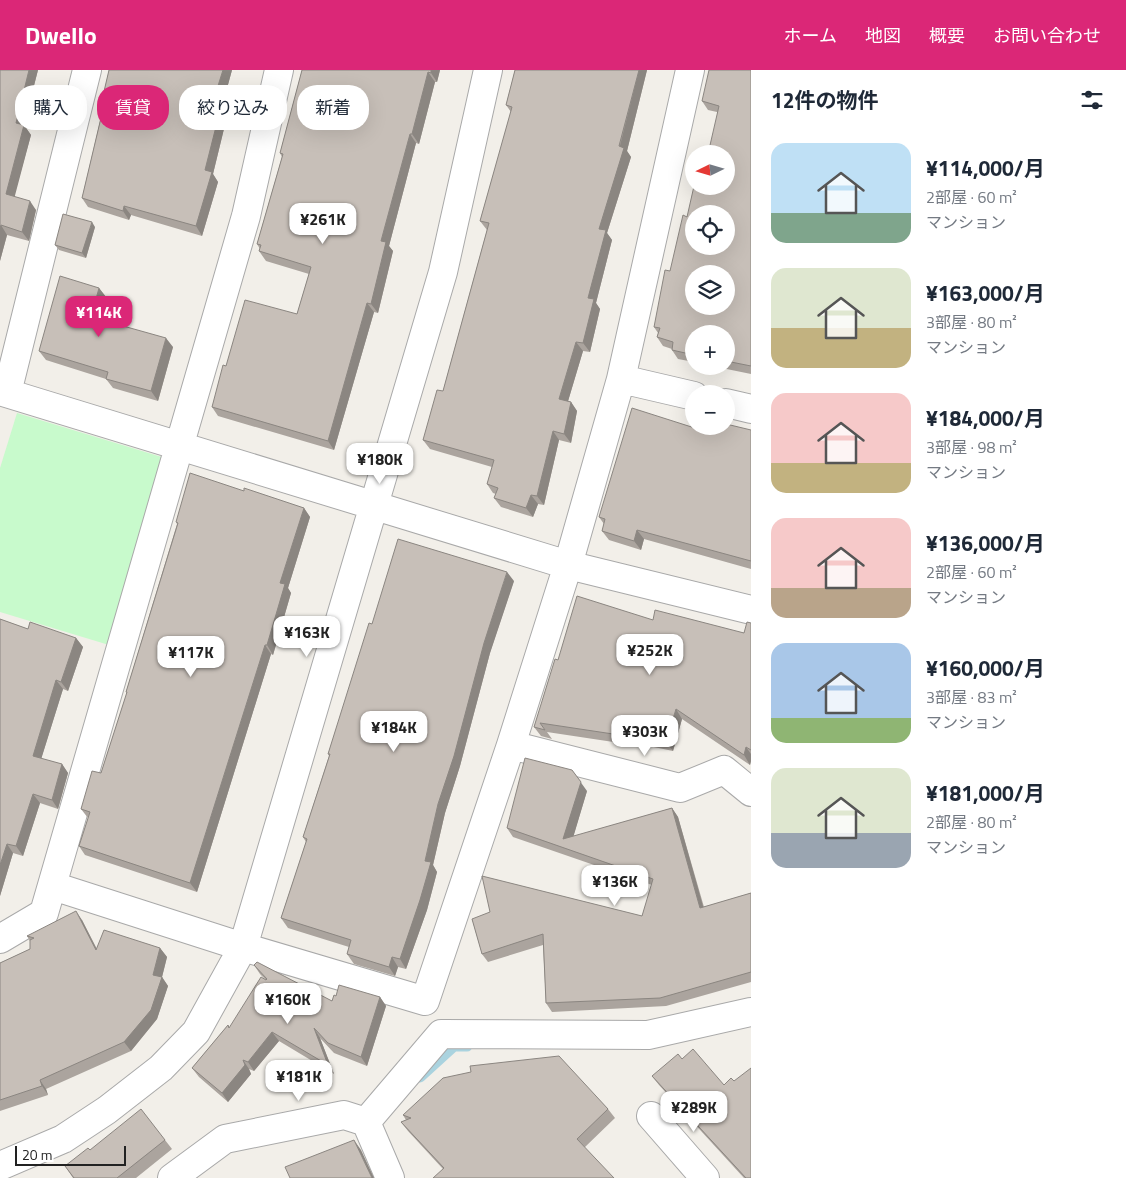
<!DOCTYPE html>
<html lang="ja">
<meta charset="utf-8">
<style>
body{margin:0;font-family:"Titillium Web","Noto Sans JP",sans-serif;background:#f2f2f3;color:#1f2937;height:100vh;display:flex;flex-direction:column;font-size:19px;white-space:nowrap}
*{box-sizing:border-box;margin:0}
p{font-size:16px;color:#747a83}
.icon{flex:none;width:28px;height:28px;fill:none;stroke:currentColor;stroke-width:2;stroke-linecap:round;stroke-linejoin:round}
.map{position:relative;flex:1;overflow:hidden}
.details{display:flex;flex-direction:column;background:#fff;width:375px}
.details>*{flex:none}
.hud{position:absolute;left:15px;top:15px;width:475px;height:45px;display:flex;gap:10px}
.needle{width:32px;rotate:265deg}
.controls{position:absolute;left:685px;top:75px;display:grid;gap:10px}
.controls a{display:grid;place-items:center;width:50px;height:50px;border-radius:50%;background:#fff;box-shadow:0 5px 20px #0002;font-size:25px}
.scale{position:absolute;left:15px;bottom:12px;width:111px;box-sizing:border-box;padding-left:5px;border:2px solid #222;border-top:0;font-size:14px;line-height:18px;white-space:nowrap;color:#222;-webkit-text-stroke:4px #fff;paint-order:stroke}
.price{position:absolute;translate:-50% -42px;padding:0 11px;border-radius:10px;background:#fff;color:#222;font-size:16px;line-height:32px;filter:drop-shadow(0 1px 2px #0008)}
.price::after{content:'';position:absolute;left:50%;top:30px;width:15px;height:11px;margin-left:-8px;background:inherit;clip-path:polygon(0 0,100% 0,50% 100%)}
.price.active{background:#db2777;color:#fff}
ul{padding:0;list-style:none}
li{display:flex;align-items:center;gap:15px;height:125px;padding:0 20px}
li span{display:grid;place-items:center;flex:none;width:140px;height:100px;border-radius:15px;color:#555}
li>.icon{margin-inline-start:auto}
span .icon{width:60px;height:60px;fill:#fffc;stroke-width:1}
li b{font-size:21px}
h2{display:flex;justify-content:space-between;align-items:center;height:60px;padding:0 20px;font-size:21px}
.pill{padding:0 18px;border-radius:20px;background:#fff;box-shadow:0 5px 20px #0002;font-size:18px;line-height:45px}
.pill.active{background:#db2777;color:#fff}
header{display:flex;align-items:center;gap:30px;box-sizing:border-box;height:70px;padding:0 25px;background:#db2777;color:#fff}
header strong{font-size:24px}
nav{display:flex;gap:28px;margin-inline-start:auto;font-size:18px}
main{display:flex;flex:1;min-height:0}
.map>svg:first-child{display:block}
.park{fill:#c8facc}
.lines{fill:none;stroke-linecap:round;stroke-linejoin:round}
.stream{stroke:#aad3df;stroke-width:11}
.minor-casing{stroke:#a9a9a9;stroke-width:30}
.minor{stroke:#fff;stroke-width:28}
.wall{fill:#aba49e}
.shaded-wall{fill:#8b8681}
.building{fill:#c7bfb8;stroke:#8b8681;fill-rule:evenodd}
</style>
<header>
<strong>Dwello</strong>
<nav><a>ホーム</a><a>地図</a><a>概要</a><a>お問い合わせ</a></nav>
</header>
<main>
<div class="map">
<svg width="751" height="1108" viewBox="0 0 751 1108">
<rect width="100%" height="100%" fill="#f2efe9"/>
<!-- park -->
<path class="park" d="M 17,343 L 165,388 L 109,575 L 0,542 L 0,398 Z"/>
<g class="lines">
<!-- stream -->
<path class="stream" d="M 420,1007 L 454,976 L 467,976"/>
<!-- minor casing -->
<g class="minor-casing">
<path id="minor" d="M 621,309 L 694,326
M 0,321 L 568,495 L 751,540
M 7,323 L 87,0
M 726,333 L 751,339
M 511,675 L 680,718 L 724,700 L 751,722
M 53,816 L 243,877 L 425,931 L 511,675 L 568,495 L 621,309 L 690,0
M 0,869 L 44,843 L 246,146 L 279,0
M 651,1046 L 705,1108
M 366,1052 L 441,964 L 648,965 L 751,942
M 0,1096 L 63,1069 L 107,1040 L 161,998 L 196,962 L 243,877 L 443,202 L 488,0
M 172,1108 L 225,1069 L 344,1045 L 366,1052 L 390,1108"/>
</g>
<!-- minor -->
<use href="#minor" class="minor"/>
</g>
<!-- wall -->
<path class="wall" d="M 0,0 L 38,0 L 24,55 L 31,65 L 14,126 L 36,140 L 29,171 L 7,165 L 0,191 Z
M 109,0 L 232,0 L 226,22 L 231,30 L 213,104 L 218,112 L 202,166 L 131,145 L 129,150 L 88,137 L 82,128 L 104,34 L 102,30 Z
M 302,0 L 440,0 L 437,12 L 435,12 L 419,74 L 416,73 L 389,176 L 393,181 L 378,243 L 374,242 L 334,380 L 218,346 L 212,337 L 226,296 L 297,244 L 309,204 L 266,191 L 259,181 L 260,179 L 257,174 L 282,87 L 280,83 Z
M 515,0 L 647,0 L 627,81 L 631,87 L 607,163 L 612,170 L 596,233 L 600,239 L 590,282 L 583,281 L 568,331 L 571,332 L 577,341 L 571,373 L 559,370 L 544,435 L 538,434 L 533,447 L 501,437 L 494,428 L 496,424 L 493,423 L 487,414 L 492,397 L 430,379 L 423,370 L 443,321 L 487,160 L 480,151 L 511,42 L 506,35 Z
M 751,0 L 751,304 L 712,296 L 726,296 L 726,264 L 694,264 L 694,292 L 678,289 L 672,280 L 672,279 L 663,276 L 657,267 L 658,263 L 654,257 L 670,201 L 687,147 L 726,116 L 717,42 L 708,40 L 702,31 Z
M 95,157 L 86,188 L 59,180 L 55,175 Z
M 99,218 L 106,227 L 100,249 L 173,277 L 158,331 L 113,318 L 106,309 L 46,290 L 39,281 Z
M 701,360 L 751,360 L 751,499 L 644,469 L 641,480 L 609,470 L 602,461 L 604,454 L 599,447 Z
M 244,421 L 304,438 L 310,447 L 288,518 L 291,523 L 273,585 L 271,584 L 197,822 L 85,785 L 79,776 L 88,748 L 81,739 L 101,703 L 127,623 L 126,622 L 177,454 L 176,452 Z
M 514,511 L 490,583 L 460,696 L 445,743 L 433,795 L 437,802 L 427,840 L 406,899 L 398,897 L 395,906 L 354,894 L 347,884 L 349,877 L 288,858 L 281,848 L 306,772 L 303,767 L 329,686 L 328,684 L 372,554 Z
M 0,549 L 28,559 L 76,568 L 83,577 L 68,621 L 63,619 L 41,689 L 62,694 L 68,703 L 58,739 L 40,733 L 23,786 L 13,783 L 0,826 Z
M 653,550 L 744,563 L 751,553 L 751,691 L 750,695 L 682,649 L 673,681 L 620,670 L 620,673 L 547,662 L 552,669 L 541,666 L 534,657 L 558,590 Z
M 587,721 L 573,767 L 672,738 L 678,747 L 704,837 L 751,823 L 751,912 L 666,936 L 552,942 L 546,933 L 543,875 L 488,892 L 482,884 L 472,849 L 642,846 L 652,815 L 513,767 L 507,758 Z
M 82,850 L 97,879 L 160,878 L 167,887 L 162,907 L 168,916 L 157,949 L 131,981 L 46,1019 L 48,1025 L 0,1041 L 0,893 L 30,879 L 30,871 L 27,866 Z
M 254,895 L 332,931 L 336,926 L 380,927 L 386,936 L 367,996 L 334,983 L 320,968 L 334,1004 L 279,971 L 254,1001 L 249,999 L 251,1004 L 228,1032 L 199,1007 L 192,998 L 228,955 L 230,958 L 266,910 L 260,904 Z
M 682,989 L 724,1015 L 734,1011 L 751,1108 L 744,1108 L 659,1015 L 652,1006 Z
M 608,1039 L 615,1048 L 585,1077 L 443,1099 L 408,1061 L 401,1052 L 406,1050 L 403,1045 Z
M 165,1070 L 172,1079 L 136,1108 L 73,1108 L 65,1096 L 90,1080 Z"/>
<!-- shaded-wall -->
<path class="shaded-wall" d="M 29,0 L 38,0 L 22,62 L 16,53 Z
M 223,0 L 232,0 L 226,22 L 231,30 L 213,104 L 218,112 L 202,166 L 196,156 L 217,19 Z
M 431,0 L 440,0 L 437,12 L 431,3 Z
M 639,0 L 647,0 L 627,81 L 631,87 L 607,163 L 612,170 L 596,233 L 600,239 L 590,282 L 583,273 L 588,228 L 599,159 Z
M 428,2 L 435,12 L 419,74 L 412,64 Z
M 24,55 L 31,65 L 13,133 L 6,124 Z
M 410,64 L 416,73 L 389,176 L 393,181 L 378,243 L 371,234 L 381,171 Z
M 30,131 L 36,140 L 29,171 L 22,162 Z
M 124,136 L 131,145 L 129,150 L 123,141 Z
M 92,152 L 95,157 L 86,188 L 82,183 Z
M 1,155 L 7,165 L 0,191 L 0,158 Z
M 99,218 L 106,227 L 98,256 L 91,247 Z
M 367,233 L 374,242 L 334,380 L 328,371 Z
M 166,268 L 173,277 L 158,331 L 151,321 Z
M 576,272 L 583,281 L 566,338 L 559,329 Z
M 571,332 L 577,341 L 571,373 L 564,364 Z
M 553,361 L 559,370 L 544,435 L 537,426 Z
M 531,425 L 538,434 L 533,447 L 526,438 Z
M 304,438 L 310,447 L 288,518 L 291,523 L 273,585 L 267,575 L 280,513 Z
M 637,460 L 644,469 L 641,480 L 634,471 Z
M 507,502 L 514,511 L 490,583 L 460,696 L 445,743 L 433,795 L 437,802 L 427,840 L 406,899 L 400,889 L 425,791 L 438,734 L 484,573 Z
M 76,568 L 83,577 L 68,621 L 61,612 Z
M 265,575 L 271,584 L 197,822 L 190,813 Z
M 56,610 L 63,619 L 39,696 L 33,686 Z
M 676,639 L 682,649 L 673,681 L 666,672 Z
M 614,661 L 620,670 L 620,673 L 613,664 Z
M 746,677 L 751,684 L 751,691 L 750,695 L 744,685 Z
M 62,694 L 68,703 L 58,739 L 52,730 Z
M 572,700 L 587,721 L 570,778 L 563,769 Z
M 33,724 L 40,733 L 23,786 L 16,776 Z
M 672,738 L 678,747 L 706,847 L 700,838 Z
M 7,774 L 13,783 L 0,826 L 0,795 Z
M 76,841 L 82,850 L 102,890 L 96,880 Z
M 160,878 L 167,887 L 162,907 L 168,916 L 157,949 L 131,981 L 124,972 L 153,905 Z
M 392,887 L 398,897 L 395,906 L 389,897 Z
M 380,927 L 386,936 L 367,996 L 361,987 Z
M 314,958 L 320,968 L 334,1004 L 328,995 Z
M 272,962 L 279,971 L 254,1001 L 248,992 Z
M 243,990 L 249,999 L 251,1004 L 228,1032 L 222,1023 Z
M 40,1010 L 46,1019 L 48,1025 L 42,1016 Z
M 354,1070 L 361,1080 L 374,1108 L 372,1108 Z"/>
<!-- building -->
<path class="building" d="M 0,0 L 29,0 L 16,53 L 24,55 L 6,124 L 30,131 L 22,162 L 1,155 L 0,158 Z
M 109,0 L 223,0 L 217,19 L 225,21 L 205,100 L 212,102 L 196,156 L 124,136 L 123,141 L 82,128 L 105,31 L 102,30 Z
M 302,0 L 431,0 L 431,3 L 428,2 L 412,64 L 410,64 L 381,171 L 386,172 L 371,234 L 367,233 L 328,371 L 212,337 L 223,295 L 226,296 L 245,230 L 297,244 L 311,197 L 259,181 L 261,175 L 257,174 L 283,84 L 280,83 Z
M 515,0 L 639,0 L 619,76 L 624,78 L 599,159 L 606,160 L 588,228 L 594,229 L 583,273 L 576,272 L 559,329 L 571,332 L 564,364 L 553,361 L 537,426 L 531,425 L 526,438 L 494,428 L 498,418 L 487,414 L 494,390 L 423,370 L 437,320 L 443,321 L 489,153 L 480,151 L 512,37 L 506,35 Z
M 709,0 L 751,0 L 751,296 L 726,291 L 726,264 L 694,264 L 694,285 L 672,280 L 673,272 L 657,267 L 660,258 L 654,257 L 665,200 L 670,201 L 683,145 L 687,147 L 694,116 L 726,116 L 726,84 L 708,84 L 719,36 L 702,31 ZM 694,144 L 726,144 L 726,176 L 694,176 ZM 694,204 L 726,204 L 726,236 L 694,236 Z
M 63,144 L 92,152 L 82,183 L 55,175 Z
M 60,206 L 99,218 L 91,247 L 166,268 L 151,321 L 106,309 L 108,302 L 39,281 Z
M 632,338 L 701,360 L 702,356 L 726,356 L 726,354 L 751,360 L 751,491 L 637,460 L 634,471 L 602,461 L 605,449 L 599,447 Z
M 190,403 L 244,421 L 244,418 L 304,438 L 280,513 L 285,514 L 267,575 L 265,575 L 190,813 L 79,776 L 90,742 L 81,739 L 92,701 L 101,703 L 127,622 L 126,622 L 178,453 L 176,452 Z
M 398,469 L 507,502 L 484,573 L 454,686 L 438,734 L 425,791 L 431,792 L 420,830 L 400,889 L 392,887 L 389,897 L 347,884 L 351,870 L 281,848 L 307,769 L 303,767 L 330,684 L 328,684 L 369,553 L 372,554 Z
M 577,526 L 653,550 L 655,540 L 744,563 L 747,552 L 751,553 L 751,680 L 746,677 L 744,685 L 676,639 L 666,672 L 614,661 L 613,664 L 540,653 L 545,660 L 534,657 L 555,589 L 558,590 Z
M 0,549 L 28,559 L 30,552 L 76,568 L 61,612 L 56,610 L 33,686 L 62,694 L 52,730 L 33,724 L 16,776 L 7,774 L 0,795 Z
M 525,688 L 572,700 L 581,712 L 563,769 L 672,738 L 700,838 L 751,823 L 751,902 L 660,928 L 546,933 L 543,864 L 482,884 L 472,849 L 490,842 L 482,806 L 642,846 L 653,809 L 507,758 Z
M 76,841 L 96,880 L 104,860 L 160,878 L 153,905 L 162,907 L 151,940 L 124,972 L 40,1010 L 42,1016 L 0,1030 L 0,893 L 30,879 L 30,870 L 34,868 L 27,866 Z
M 257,892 L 332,931 L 334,925 L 336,926 L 339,915 L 380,927 L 361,987 L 328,973 L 314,958 L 328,995 L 272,962 L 248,992 L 243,990 L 245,995 L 222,1023 L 192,998 L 228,955 L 229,958 L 261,907 L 266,910 L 267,909 L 254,895 Z
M 693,979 L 724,1015 L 731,1008 L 734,1011 L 751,998 L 751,1108 L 746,1108 L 652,1006 L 678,984 L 682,989 Z
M 559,986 L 608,1039 L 577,1069 L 614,1108 L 433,1108 L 444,1098 L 401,1052 L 411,1048 L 403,1045 L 443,1008 L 471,1002 L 470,996 Z
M 141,1039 L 165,1070 L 117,1108 L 74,1108 L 65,1096 L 88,1078 L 90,1080 Z
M 354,1070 L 372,1108 L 290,1108 L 285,1097 Z"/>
</svg>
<div class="controls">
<a><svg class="needle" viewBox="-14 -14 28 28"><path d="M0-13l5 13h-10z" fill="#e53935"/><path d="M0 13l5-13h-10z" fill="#747a83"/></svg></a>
<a><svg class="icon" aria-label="locate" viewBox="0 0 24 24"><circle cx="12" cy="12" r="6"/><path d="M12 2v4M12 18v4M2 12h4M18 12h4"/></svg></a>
<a><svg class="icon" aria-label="layers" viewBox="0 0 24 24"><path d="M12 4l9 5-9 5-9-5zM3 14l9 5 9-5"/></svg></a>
<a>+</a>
<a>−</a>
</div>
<div class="scale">20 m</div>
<b class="price" style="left:323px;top:175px">¥261K</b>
<b class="price active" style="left:99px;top:268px">¥114K</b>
<b class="price" style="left:380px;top:415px">¥180K</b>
<b class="price" style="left:307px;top:588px">¥163K</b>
<b class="price" style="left:650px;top:606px">¥252K</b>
<b class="price" style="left:191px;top:608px">¥117K</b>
<b class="price" style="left:394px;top:683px">¥184K</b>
<b class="price" style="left:645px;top:687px">¥303K</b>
<b class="price" style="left:615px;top:837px">¥136K</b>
<b class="price" style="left:288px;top:955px">¥160K</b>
<b class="price" style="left:299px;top:1032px">¥181K</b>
<b class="price" style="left:694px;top:1063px">¥289K</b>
<div class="hud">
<a class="pill">購入</a>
<a class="pill active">賃貸</a>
<a class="pill">絞り込み</a>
<a class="pill">新着</a>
</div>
</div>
<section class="details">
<h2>12件の物件<svg class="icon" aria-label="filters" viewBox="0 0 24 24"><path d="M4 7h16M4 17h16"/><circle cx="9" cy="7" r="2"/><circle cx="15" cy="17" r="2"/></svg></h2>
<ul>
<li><span style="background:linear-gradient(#bfe0f5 70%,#7fa58c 0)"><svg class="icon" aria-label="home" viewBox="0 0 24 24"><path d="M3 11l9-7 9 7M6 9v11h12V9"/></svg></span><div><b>¥114,000/月</b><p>2部屋 · 60 m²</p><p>マンション</p></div></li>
<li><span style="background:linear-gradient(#dfe7d0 60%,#c2b280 0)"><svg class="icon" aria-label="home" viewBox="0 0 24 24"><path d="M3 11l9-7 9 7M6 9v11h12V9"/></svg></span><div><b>¥163,000/月</b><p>3部屋 · 80 m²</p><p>マンション</p></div></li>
<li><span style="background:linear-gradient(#f6c9c9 70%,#c2b280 0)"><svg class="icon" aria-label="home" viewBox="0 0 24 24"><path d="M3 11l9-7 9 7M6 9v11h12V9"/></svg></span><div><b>¥184,000/月</b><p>3部屋 · 98 m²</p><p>マンション</p></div></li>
<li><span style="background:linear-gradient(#f6c9c9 70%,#b9a48a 0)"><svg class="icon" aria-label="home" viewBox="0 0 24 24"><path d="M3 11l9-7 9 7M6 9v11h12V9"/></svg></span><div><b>¥136,000/月</b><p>2部屋 · 60 m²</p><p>マンション</p></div></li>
<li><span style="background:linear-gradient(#a9c7e8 75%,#8fb573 0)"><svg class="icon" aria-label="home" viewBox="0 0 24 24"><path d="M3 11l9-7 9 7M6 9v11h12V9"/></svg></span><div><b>¥160,000/月</b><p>3部屋 · 83 m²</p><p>マンション</p></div></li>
<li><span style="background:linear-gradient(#dfe7d0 65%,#9aa5b1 0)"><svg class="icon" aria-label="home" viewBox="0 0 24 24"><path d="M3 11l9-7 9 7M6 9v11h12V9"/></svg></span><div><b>¥181,000/月</b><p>2部屋 · 80 m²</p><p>マンション</p></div></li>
</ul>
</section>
</main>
